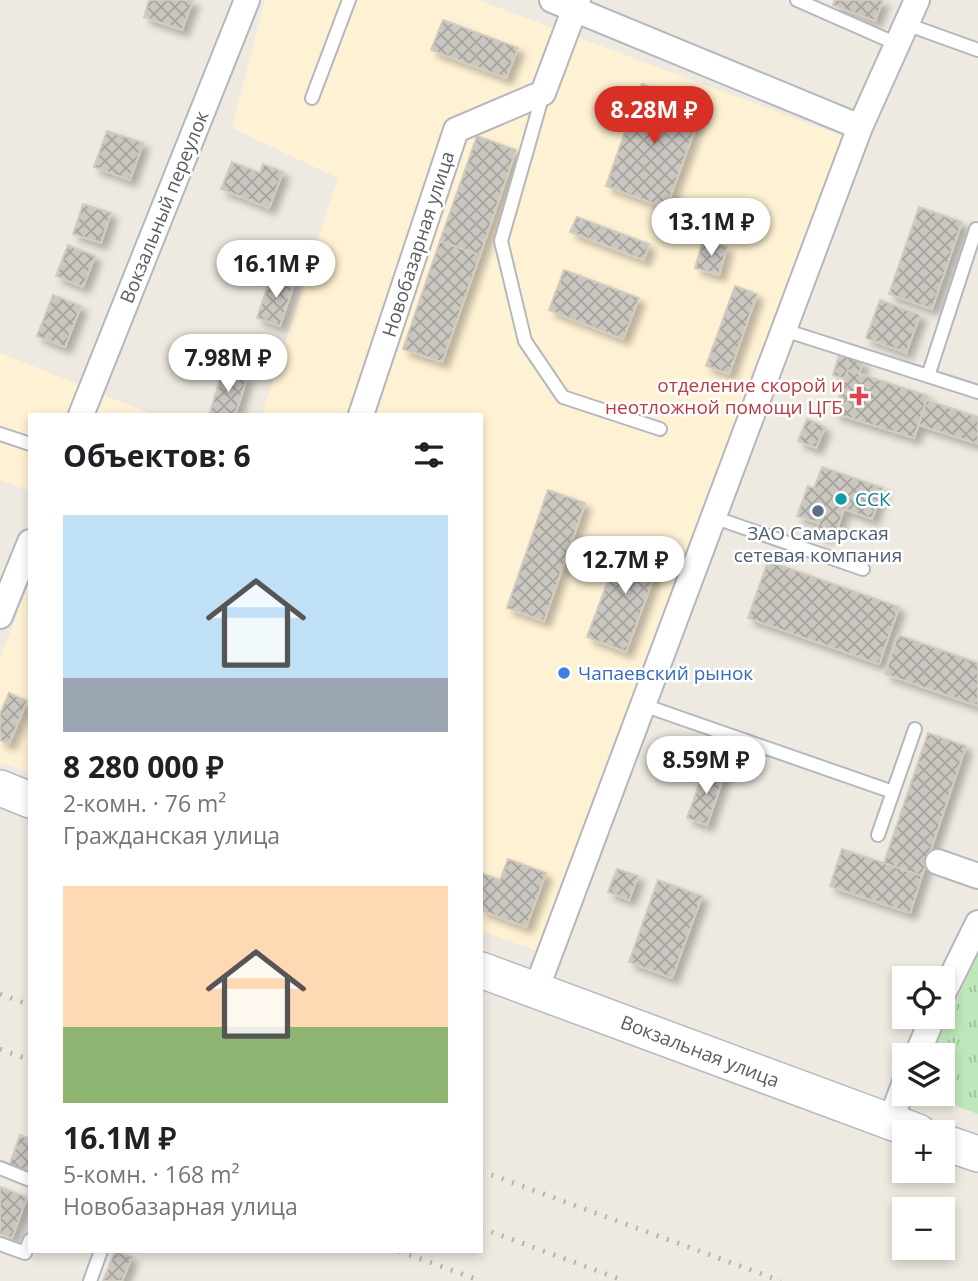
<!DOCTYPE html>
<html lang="ru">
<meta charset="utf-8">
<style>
body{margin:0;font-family:"Open Sans",sans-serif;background:#f6f6f6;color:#202124;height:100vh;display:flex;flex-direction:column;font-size:26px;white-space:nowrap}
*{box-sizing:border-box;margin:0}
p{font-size:23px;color:#757577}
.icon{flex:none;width:38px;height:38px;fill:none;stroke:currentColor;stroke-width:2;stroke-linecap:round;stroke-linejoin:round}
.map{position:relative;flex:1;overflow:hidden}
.drawer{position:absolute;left:28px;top:413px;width:455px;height:840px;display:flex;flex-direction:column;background:#fff;border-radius:0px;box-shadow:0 4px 10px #0003}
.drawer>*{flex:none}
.controls{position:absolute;left:892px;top:966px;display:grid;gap:14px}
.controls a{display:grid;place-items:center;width:63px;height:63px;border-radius:0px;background:#fff;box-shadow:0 4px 10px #0003;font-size:35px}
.price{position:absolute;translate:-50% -60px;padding:0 16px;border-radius:24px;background:#fff;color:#222;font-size:23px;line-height:46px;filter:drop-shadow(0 2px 4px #0008)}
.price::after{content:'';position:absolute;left:50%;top:42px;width:21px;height:16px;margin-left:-10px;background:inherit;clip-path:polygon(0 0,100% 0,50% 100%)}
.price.active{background:#d93025;color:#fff}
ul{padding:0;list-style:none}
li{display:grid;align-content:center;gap:14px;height:371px;padding:0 35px}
li span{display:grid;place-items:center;height:217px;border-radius:0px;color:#555}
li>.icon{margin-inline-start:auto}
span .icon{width:126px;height:126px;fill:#fffc;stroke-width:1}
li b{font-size:30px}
h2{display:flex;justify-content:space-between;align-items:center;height:84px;padding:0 35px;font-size:30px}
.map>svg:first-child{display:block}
.commercial{fill:#fff2d4}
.grass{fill:url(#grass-tufts)}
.building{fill:url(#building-cross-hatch);stroke:#d2cbbf;stroke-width:2;filter:url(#shadow)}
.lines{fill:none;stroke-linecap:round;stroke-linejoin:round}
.lane-casing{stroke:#b4b8bc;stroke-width:16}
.street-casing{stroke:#b4b8bc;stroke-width:28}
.secondary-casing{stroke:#b5b9bf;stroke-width:38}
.lane{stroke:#fff;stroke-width:12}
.street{stroke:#fff;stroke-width:24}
.secondary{stroke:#fff;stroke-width:35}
.rail{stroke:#b3b4b4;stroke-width:5;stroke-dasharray:2 9;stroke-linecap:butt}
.health-dot{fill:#e0444e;stroke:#fff;stroke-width:2.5}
.culture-dot{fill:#0f9aa8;stroke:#fff;stroke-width:2.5}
.service-dot{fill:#5c6f8a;stroke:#fff;stroke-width:2.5}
.shop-dot{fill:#3f7fe0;stroke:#fff;stroke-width:2.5}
.labels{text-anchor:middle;stroke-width:5;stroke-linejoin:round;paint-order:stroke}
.street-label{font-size:19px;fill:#595e63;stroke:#fff}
.health-label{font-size:19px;fill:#be3a42;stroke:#fff;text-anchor:end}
.culture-label{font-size:19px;fill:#0d838f;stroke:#fff;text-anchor:start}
.service-label{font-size:19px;fill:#4e5e75;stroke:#fff}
.shop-label{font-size:19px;fill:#366cbe;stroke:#fff;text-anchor:start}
</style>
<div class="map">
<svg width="978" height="1281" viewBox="0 0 978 1281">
<defs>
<pattern id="grass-tufts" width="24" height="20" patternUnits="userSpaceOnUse" patternTransform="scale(1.75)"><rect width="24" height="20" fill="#bfe7bb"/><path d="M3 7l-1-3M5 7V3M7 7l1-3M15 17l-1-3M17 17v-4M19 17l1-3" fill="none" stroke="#9ebe9c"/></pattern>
<pattern id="building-cross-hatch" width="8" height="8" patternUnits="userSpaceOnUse" patternTransform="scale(1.75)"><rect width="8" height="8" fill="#cac6c0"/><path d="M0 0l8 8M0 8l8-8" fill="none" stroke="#a7a4a0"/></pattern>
<filter id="shadow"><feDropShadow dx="6" dy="6" stdDeviation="3.5" flood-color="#0004"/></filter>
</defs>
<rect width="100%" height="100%" fill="#eeeae1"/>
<!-- commercial -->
<path class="commercial" d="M 265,0 L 478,0 L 847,138 L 541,952 L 481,931 L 481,415 L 262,415 L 338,178 L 232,128 Z
M 0,353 L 154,415 L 30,415 L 30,491 L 0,480 Z
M 30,580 L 30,773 L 0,763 L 0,659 Z"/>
<!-- grass -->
<path class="grass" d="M 978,952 L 978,1114 L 923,1094 L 943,1094 L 943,1055 L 932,1055 Z"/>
<!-- building -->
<path class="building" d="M 149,0 L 193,0 L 182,30 L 144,17 Z
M 835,0 L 883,0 L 875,21 L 833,5 Z
M 443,20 L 518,48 L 506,78 L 431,50 Z
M 642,84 L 703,107 L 666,208 L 606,186 Z
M 107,131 L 143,143 L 130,180 L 94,167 Z
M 477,136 L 516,150 L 480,255 L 440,241 Z
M 232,162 L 260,173 L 263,164 L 283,172 L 269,208 L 221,189 Z
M 83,204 L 111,213 L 101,243 L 73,234 Z
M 919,207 L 962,222 L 932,309 L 889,294 Z
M 577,217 L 649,244 L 644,260 L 570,232 Z
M 703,240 L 727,247 L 719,275 L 695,268 Z
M 440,241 L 480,255 L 442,362 L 403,349 Z
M 68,245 L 95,256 L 83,287 L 56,276 Z
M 564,270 L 639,298 L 623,339 L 549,310 Z
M 272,273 L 295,281 L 280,326 L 257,318 Z
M 735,286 L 757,294 L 729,374 L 706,366 Z
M 53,295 L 81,306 L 65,347 L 37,336 Z
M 880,300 L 920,315 L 906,353 L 866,338 Z
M 839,355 L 863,362 L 859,374 L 848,370 L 845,379 L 833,375 Z
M 223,370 L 247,378 L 235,415 L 209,415 Z
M 848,370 L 928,396 L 914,438 L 834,413 Z
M 926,400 L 978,417 L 978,444 L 919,425 Z
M 807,419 L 825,427 L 816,448 L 798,441 Z
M 822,467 L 883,488 L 872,519 L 844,509 L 837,530 L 831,528 L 828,537 L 816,533 L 819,523 L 797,516 L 808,486 L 814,488 Z
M 548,490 L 585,503 L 544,621 L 507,608 Z
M 623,541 L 662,555 L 626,652 L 587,637 Z
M 768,561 L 899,607 L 879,664 L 748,618 Z
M 898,635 L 978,663 L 978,706 L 885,674 Z
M 9,693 L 27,701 L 9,744 L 0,740 L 0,714 Z
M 928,733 L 966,746 L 922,876 L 884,863 Z
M 706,766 L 725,773 L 707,825 L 687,818 Z
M 842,849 L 922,876 L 910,913 L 830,886 Z
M 508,859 L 546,873 L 526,927 L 481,910 L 481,873 L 500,880 Z
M 617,869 L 638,876 L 629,900 L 608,892 Z
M 658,880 L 702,896 L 672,978 L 629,962 Z
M 20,1135 L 30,1139 L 30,1173 L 9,1166 Z
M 0,1187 L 27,1197 L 12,1238 L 0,1234 Z
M 115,1251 L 132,1257 L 122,1281 L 103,1281 Z"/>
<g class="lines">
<!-- lane casing -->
<g class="lane-casing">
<path id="lane" d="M 797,0 L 897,44
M 906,24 L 978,50
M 543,94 L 501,241 L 525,341 L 563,397 L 660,429
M 312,98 L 349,0
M 784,330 L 978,392
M 928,376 L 976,229
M 0,434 L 30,444
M 713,517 L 863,569
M 643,705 L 893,792 L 915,729
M 878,835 L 893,792
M 0,1168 L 30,1180
M 0,1244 L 25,1253 L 30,1240
M 90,1281 L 101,1251"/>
</g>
<!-- street casing -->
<g class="street-casing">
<path id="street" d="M 552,0 L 860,127
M 81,415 L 247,0
M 361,415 L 456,130 L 543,93 L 578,0
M 0,616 L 30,542
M 938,862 L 978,876
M 536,990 L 860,127 L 917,0
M 943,994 L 978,923
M 917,1055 L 933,1017
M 890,1122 L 905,1082"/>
</g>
<!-- secondary casing -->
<g class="secondary-casing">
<path id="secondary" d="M 0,788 L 30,800
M 481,970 L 918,1132
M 943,1142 L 978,1154"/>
</g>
<!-- lane -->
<use href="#lane" class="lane"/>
<!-- street -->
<use href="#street" class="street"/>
<!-- secondary -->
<use href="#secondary" class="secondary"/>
<!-- rail -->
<path class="rail" d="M 0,994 L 30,1005
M 0,1049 L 30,1060
M 481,1171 L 781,1281
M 481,1228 L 625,1281
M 399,1251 L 481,1281"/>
</g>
<!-- markers -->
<path class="health-dot" d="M855.5 385.5h7v7h7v7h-7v7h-7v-7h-7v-7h7z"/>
<circle class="culture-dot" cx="841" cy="499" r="7"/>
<circle class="service-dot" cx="818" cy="511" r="7"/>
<circle class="shop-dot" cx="564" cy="673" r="7"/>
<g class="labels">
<!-- street labels -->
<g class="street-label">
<text transform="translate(164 207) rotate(-68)" y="7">Вокзальный переулок</text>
<text transform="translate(418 244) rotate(-72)" y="7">Новобазарная улица</text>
<text transform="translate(700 1051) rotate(21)" y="7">Вокзальная улица</text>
</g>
<!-- health labels -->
<g class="health-label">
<text x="843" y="392">отделение скорой и<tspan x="843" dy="22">неотложной помощи ЦГБ</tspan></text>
</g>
<!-- culture labels -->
<g class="culture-label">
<text x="855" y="506">ССК</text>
</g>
<!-- service labels -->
<g class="service-label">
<text x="818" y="540">ЗАО Самарская<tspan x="818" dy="22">сетевая компания</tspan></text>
</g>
<!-- shop labels -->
<g class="shop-label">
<text x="578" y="680">Чапаевский рынок</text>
</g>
</g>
</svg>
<div class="controls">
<a><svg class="icon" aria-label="locate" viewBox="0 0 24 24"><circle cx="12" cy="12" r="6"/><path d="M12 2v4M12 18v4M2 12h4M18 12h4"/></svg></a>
<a><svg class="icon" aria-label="layers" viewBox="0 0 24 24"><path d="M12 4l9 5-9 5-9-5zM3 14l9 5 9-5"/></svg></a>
<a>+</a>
<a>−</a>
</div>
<b class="price active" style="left:654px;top:146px">8.28M ₽</b>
<b class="price" style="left:711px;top:258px">13.1M ₽</b>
<b class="price" style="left:276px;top:300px">16.1M ₽</b>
<b class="price" style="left:228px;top:394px">7.98M ₽</b>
<b class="price" style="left:625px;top:596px">12.7M ₽</b>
<b class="price" style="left:706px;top:796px">8.59M ₽</b>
<section class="drawer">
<h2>Объектов: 6<svg class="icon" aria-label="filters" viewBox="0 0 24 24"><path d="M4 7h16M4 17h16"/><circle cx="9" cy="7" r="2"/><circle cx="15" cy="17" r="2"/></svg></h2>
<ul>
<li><span style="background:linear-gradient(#bfe0f5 75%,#9aa5b1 0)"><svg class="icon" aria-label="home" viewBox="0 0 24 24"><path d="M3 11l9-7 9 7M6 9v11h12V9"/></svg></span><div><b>8 280 000 ₽</b><p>2-комн. · 76 m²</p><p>Гражданская улица</p></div></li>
<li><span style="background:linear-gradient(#ffd9b3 65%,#8fb573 0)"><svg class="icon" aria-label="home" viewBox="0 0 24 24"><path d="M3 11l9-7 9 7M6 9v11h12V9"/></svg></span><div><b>16.1M ₽</b><p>5-комн. · 168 m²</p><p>Новобазарная улица</p></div></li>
</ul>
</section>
</div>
